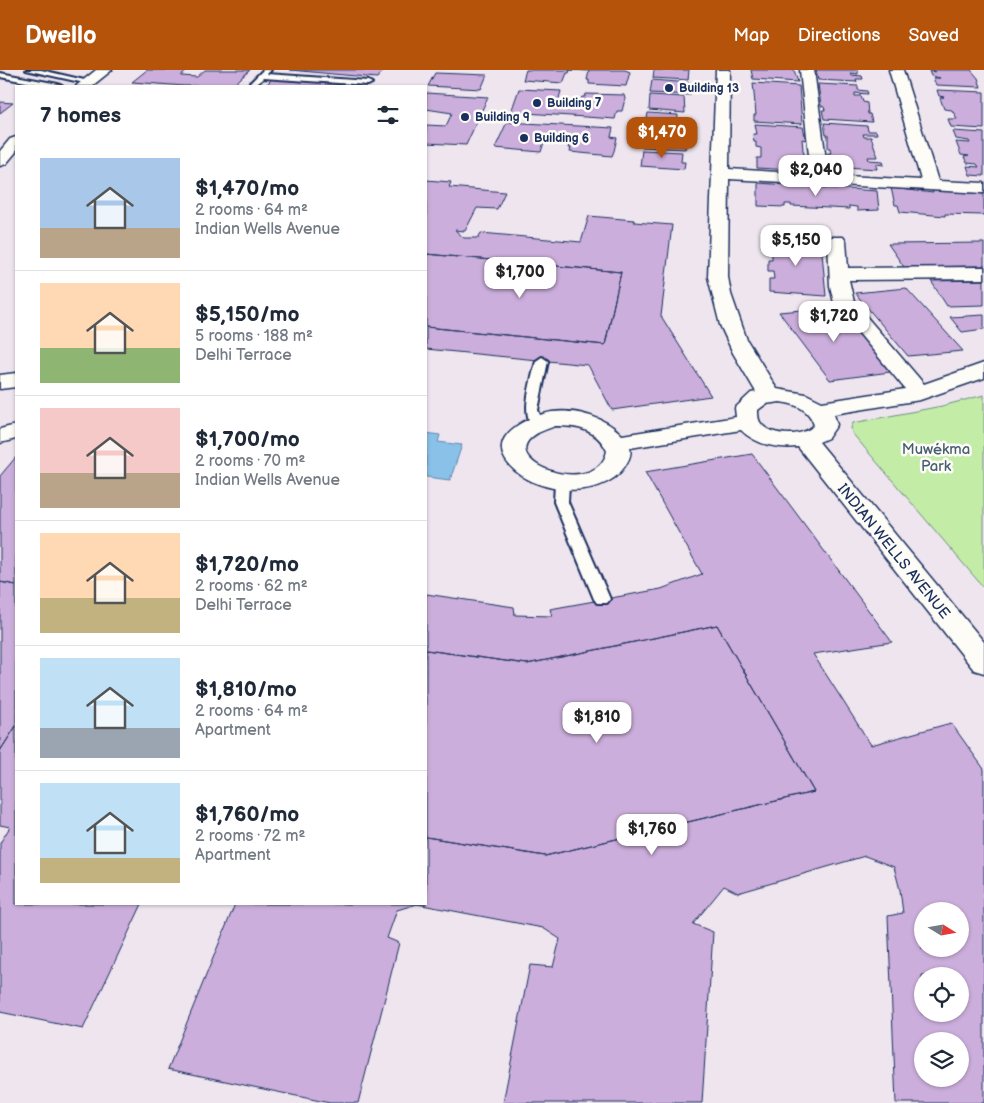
<!DOCTYPE html>
<meta charset="utf-8">
<style>
body{margin:0;font-family:"Balsamiq Sans",sans-serif;background:#f6f6f7;color:#1f2937;height:100vh;display:flex;flex-direction:column;font-size:19px;white-space:nowrap}
*{box-sizing:border-box;margin:0}
p{font-size:16px;color:#747a83}
.icon{flex:none;width:28px;height:28px;fill:none;stroke:currentColor;stroke-width:2;stroke-linecap:round;stroke-linejoin:round}
.map{position:relative;flex:1;overflow:hidden}
.drawer{position:absolute;left:15px;top:15px;width:412px;height:820px;display:flex;flex-direction:column;background:#fff;border-radius:0px;box-shadow:0 1px 4px #0004}
.drawer>*{flex:none}
.needle{width:32px;rotate:101deg}
.tools{position:absolute;left:914px;top:832px;display:grid;gap:10px}
.tools a{display:grid;place-items:center;width:55px;height:55px;border-radius:50%;background:#fff;box-shadow:0 1px 4px #0004;font-size:25px}
.price{position:absolute;translate:-50% -42px;padding:0 11px;border-radius:10px;background:#fff;color:#222;font-size:16px;line-height:32px;filter:drop-shadow(0 1px 2px #0008)}
.price::after{content:'';position:absolute;left:50%;top:30px;width:15px;height:11px;margin-left:-8px;background:inherit;clip-path:polygon(0 0,100% 0,50% 100%)}
.price.selected{background:#b45309;color:#fff}
ul{padding:0;list-style:none}
li{display:flex;align-items:center;gap:15px;height:125px;padding:0 25px}
li+li{border-top:1px solid #e0e1e3}
li span{display:grid;place-items:center;flex:none;width:140px;height:100px;border-radius:0px;color:#555}
li>.icon{margin-inline-start:auto}
span .icon{width:60px;height:60px;fill:#fffc;stroke-width:1}
li b{font-size:21px}
h2{display:flex;justify-content:space-between;align-items:center;height:60px;padding:0 25px;font-size:21px}
header{display:flex;align-items:center;gap:30px;box-sizing:border-box;height:70px;padding:0 25px;background:#b45309;color:#fff}
header strong{font-size:24px}
nav{display:flex;gap:28px;margin-inline-start:auto;font-size:18px}
.map>svg:first-child{display:block}
.green{fill:#c3eca7;stroke:#6f8e82}
.water{fill:#8ac1e8;stroke:#5e87b1}
.building{fill:#cbaedb;stroke:#1b2f5e;fill-rule:evenodd}
.lines{fill:none;stroke-linecap:round;stroke-linejoin:round}
.service-casing{stroke:#1b2f5e;stroke-width:4}
.minor-casing{stroke:#1b2f5e;stroke-width:3}
.tertiary-casing{stroke:#1b2f5e;stroke-width:3}
.service{fill:#fdfcf7;fill-rule:evenodd}
.minor{fill:#fdfcf7;fill-rule:evenodd}
.tertiary{fill:#fdfcf7;fill-rule:evenodd}
.poi-dot{fill:#1b2f5e;stroke:#fdfcf7;stroke-width:2}
.labels{text-anchor:middle;stroke-width:5;stroke-linejoin:round;paint-order:stroke}
.far-poi-label{font-size:12px;font-weight:bold;fill:#1b2f5e;stroke:#fdfcf7;text-anchor:start}
.park-label{font-size:15px;fill:#455e70;stroke:#fdfcf7}
.street-label{font-size:15px;fill:#1b2f5e;stroke:#fdfcf7}
</style>
<header>
<strong>Dwello</strong>
<nav><a>Map</a><a>Directions</a><a>Saved</a></nav>
</header>
<div class="map">
<svg width="984" height="1033" viewBox="0 0 984 1033">
<rect width="100%" height="100%" fill="#eee5ef"/>
<filter id="ink" filterUnits="userSpaceOnUse"><feTurbulence type="fractalNoise" baseFrequency=".02" numOctaves="2"/><feDisplacementMap in="SourceGraphic" scale="10" xChannelSelector="R" yChannelSelector="G"/><feConvolveMatrix kernelMatrix="1 2 1 2 8 2 1 2 1" color-interpolation-filters="sRGB"/></filter>
<g filter="url(#ink)">
<!-- green -->
<path class="green" d="M 984,325 L 984,518 L 852,363 L 851,358 L 853,353 L 942,336 Z"/>
<!-- water -->
<path class="water" d="M 426,363 L 440,365 L 438,372 L 462,375 L 450,410 L 426,407 Z"/>
<!-- building -->
<path class="building" d="M 147,0 L 188,0 L 181,6 L 197,7 L 205,0 L 250,0 L 232,16 L 184,16 L 132,12 Z
M 290,0 L 384,0 L 377,8 Z
M 526,0 L 625,0 L 630,2 L 626,16 L 589,14 L 589,10 L 587,10 L 589,1 L 570,0 L 569,3 L 567,3 L 563,13 L 523,10 Z
M 654,0 L 689,0 L 688,10 L 653,8 Z
M 751,0 L 794,0 L 798,12 L 753,9 Z
M 816,0 L 858,0 L 858,4 L 850,3 L 851,5 L 862,6 L 863,9 L 856,9 L 857,12 L 818,10 Z
M 932,0 L 971,0 L 978,8 L 981,17 L 936,15 L 933,8 L 940,8 L 931,6 L 929,1 L 936,2 Z
M 435,3 L 487,5 L 481,19 L 428,16 Z
M 273,8 L 369,16 L 265,16 Z
M 652,10 L 691,13 L 691,18 L 687,17 L 687,22 L 690,23 L 690,25 L 650,23 Z
M 753,13 L 799,16 L 802,54 L 754,51 L 754,45 L 756,45 Z
M 818,14 L 858,16 L 858,20 L 867,21 L 868,24 L 855,23 L 855,26 L 861,26 L 863,32 L 867,33 L 868,44 L 870,44 L 872,52 L 824,49 L 822,40 L 825,40 L 824,37 L 821,36 Z
M 519,19 L 561,21 L 558,32 L 561,32 L 560,35 L 579,36 L 582,27 L 585,27 L 586,24 L 624,25 L 625,29 L 622,41 L 617,41 L 615,49 L 511,42 Z
M 937,20 L 984,22 L 984,59 L 951,57 L 948,49 L 957,49 L 956,47 L 952,40 L 944,39 L 940,28 L 944,27 L 939,26 Z
M 426,23 L 488,27 L 466,75 L 426,73 L 426,55 L 446,56 L 452,43 L 426,39 Z
M 650,25 L 684,27 L 685,43 L 649,40 Z
M 0,32 L 13,33 L 0,43 Z
M 648,43 L 678,45 L 677,53 L 683,53 L 683,59 L 680,59 L 680,62 L 645,59 Z
M 507,52 L 613,58 L 611,67 L 617,68 L 614,81 L 612,86 L 570,82 L 571,78 L 568,78 L 571,67 L 550,65 L 549,69 L 545,69 L 541,82 L 495,78 Z
M 824,53 L 867,56 L 868,61 L 876,61 L 877,64 L 863,64 L 864,67 L 871,67 L 878,87 L 868,87 L 869,90 L 883,91 L 884,95 L 876,94 L 877,99 L 830,96 L 831,89 L 829,89 L 828,83 L 831,83 L 830,78 L 828,78 L 828,65 L 826,65 Z
M 755,54 L 803,57 L 806,70 L 802,69 L 803,80 L 805,87 L 808,88 L 808,101 L 757,98 L 757,88 L 761,88 L 761,78 L 756,77 L 756,72 L 754,72 L 753,64 L 757,64 Z
M 953,61 L 984,63 L 984,106 L 970,105 L 967,96 L 979,97 L 977,94 L 967,93 L 964,87 L 969,86 L 961,85 L 956,72 L 970,73 L 969,71 L 956,69 Z
M 644,62 L 687,65 L 686,71 L 683,70 L 682,76 L 686,77 L 685,79 L 642,77 Z
M 642,80 L 682,82 L 681,92 L 685,92 L 684,99 L 640,96 Z
M 426,110 L 451,112 L 449,117 L 505,122 L 497,139 L 477,138 L 465,161 L 455,160 L 464,168 L 478,168 L 481,163 L 581,172 L 589,146 L 634,150 L 634,152 L 672,155 L 661,246 L 711,326 L 612,340 L 588,295 L 426,279 L 426,257 L 605,275 L 621,202 L 426,184 Z
M 758,113 L 877,121 L 879,140 L 857,141 L 857,137 L 849,136 L 849,139 L 791,136 L 791,134 L 785,134 L 785,137 L 758,136 Z
M 891,118 L 933,123 L 932,120 L 984,124 L 984,142 L 983,145 L 945,144 L 945,146 L 900,142 L 898,135 L 895,135 Z
M 772,167 L 821,172 L 826,226 L 769,222 L 769,209 L 774,209 L 773,201 L 768,201 L 768,189 L 772,189 L 772,181 L 768,181 L 768,169 Z
M 984,173 L 984,196 L 904,197 L 888,174 Z
M 426,184 L 621,202 L 605,275 L 426,257 Z
M 984,210 L 984,235 L 947,236 L 931,211 Z
M 906,218 L 963,281 L 908,286 L 855,223 Z
M 838,237 L 890,302 L 830,310 L 779,242 Z
M 984,245 L 984,259 L 962,262 L 950,247 Z
M 752,384 L 892,572 L 813,584 L 871,675 L 951,653 L 984,699 L 984,1033 L 896,1033 L 888,846 L 903,843 L 900,820 L 894,797 L 865,786 L 738,823 L 724,816 L 693,854 L 713,862 L 702,1033 L 503,1033 L 530,895 L 553,897 L 560,869 L 543,858 L 417,834 L 397,840 L 387,868 L 399,873 L 358,1033 L 330,1033 L 168,999 L 235,834 L 426,834 L 426,767 L 545,786 L 814,722 L 717,555 L 527,594 L 426,580 L 426,524 L 514,537 L 515,545 L 552,546 L 550,539 L 661,519 L 702,504 L 645,402 ZM 922,841 L 960,841 L 960,879 L 922,879 ZM 922,906 L 960,906 L 960,944 L 922,944 ZM 922,971 L 960,971 L 960,1009 L 922,1009 Z
M 16,387 L 16,515 L 0,512 L 0,406 Z
M 0,512 L 16,515 L 16,656 L 0,681 Z
M 717,555 L 814,722 L 545,786 L 426,767 L 426,580 L 527,594 Z
M 16,656 L 16,834 L 142,834 L 83,959 L 0,942 L 0,773 L 10,757 L 0,755 L 0,681 Z"/>
<g class="lines">
<!-- service casing -->
<g class="service-casing">
<path id="service" d="M 26,0 L 41,0 L 93,12 L 89,14 Z
M 263,0 L 271,0 L 267,4 L 368,11 L 372,13 L 368,15 L 263,8 L 255,16 L 247,16 Z
M 0,3 L 58,14 L 62,16 L 47,16 L 0,7 Z
M 542,287 L 548,291 L 538,340 L 543,353 L 537,357 C 517,352 533,305 536,291 Z
M 562,409 L 569,413 L 568,432 L 610,529 L 607,533 L 597,533 L 594,529 L 554,432 L 555,413 Z"/>
</g>
<!-- minor casing -->
<g class="minor-casing">
<path id="minor" d="M 716,0 L 730,0 L 729,99 L 811,104 L 800,0 L 814,0 L 828,105 L 921,110 L 889,0 L 903,0 L 938,111 L 984,113 L 984,123 L 729,109 L 728,207 L 731,224 L 747,270 L 777,319 L 806,324 L 822,332 L 905,319 L 834,233 L 830,216 L 828,171 L 831,167 L 843,167 L 846,171 L 848,198 L 984,197 L 984,209 L 849,210 L 854,232 L 924,314 L 984,293 L 984,308 L 920,330 L 834,344 L 837,355 L 828,368 L 819,372 L 984,572 L 984,603 L 974,600 L 798,377 C 778,379 756,375 741,360 L 630,378 C 632,384 629,390 625,396 C 602,433 526,424 505,389 C 490,363 532,345 552,342 C 575,339 606,347 622,365 L 736,347 L 735,338 L 751,323 L 756,322 L 733,283 L 720,255 L 708,207 ZM 780,332 C 796,334 809,339 814,355 C 804,368 768,367 760,352 C 758,349 758,343 758,340 L 766,334 ZM 555,356 C 577,356 597,359 607,381 C 597,426 509,397 528,371 C 535,362 546,360 555,356 Z
M 16,303 L 16,317 L 0,319 L 0,305 Z
M 16,355 L 16,369 L 0,373 L 0,359 Z"/>
</g>
<!-- tertiary casing -->
<g class="tertiary-casing">
<path id="tertiary" d="M 96,0 L 112,0 L 92,16 L 76,16 Z
M 16,67 L 16,82 L 6,94 L 0,96 L 0,81 L 10,69 Z"/>
</g>
<!-- service -->
<use href="#service" class="service"/>
<!-- minor -->
<use href="#minor" class="minor"/>
<!-- tertiary -->
<use href="#tertiary" class="tertiary"/>
</g>
</g>
<!-- markers -->
<g class="poi-dot">
<circle cx="669" cy="18" r="5"/>
<circle cx="537" cy="33" r="5"/>
<circle cx="465" cy="47" r="5"/>
<circle cx="524" cy="68" r="5"/>
</g>
<g class="labels">
<!-- far-poi labels -->
<g class="far-poi-label">
<text x="679" y="22">Building 13</text>
<text x="547" y="37">Building 7</text>
<text x="475" y="51">Building 9</text>
<text x="534" y="72">Building 6</text>
</g>
<!-- park labels -->
<g class="park-label">
<text x="936" y="384">Muwékma<tspan x="936" dy="17">Park</tspan></text>
</g>
<!-- street labels -->
<g class="street-label">
<text transform="translate(894 481) rotate(51)" y="5">INDIAN WELLS AVENUE</text>
</g>
</g>
</svg>
<div class="tools">
<a><svg class="needle" viewBox="-14 -14 28 28"><path d="M0-13l5 13h-10z" fill="#e53935"/><path d="M0 13l5-13h-10z" fill="#747a83"/></svg></a>
<a><svg class="icon" aria-label="locate" viewBox="0 0 24 24"><circle cx="12" cy="12" r="6"/><path d="M12 2v4M12 18v4M2 12h4M18 12h4"/></svg></a>
<a><svg class="icon" aria-label="layers" viewBox="0 0 24 24"><path d="M12 4l9 5-9 5-9-5zM3 14l9 5 9-5"/></svg></a>
</div>
<b class="price selected" style="left:662px;top:89px">$1,470</b>
<b class="price" style="left:816px;top:127px">$2,040</b>
<b class="price" style="left:796px;top:197px">$5,150</b>
<b class="price" style="left:520px;top:229px">$1,700</b>
<b class="price" style="left:834px;top:273px">$1,720</b>
<b class="price" style="left:597px;top:674px">$1,810</b>
<b class="price" style="left:652px;top:786px">$1,760</b>
<section class="drawer">
<h2>7 homes<svg class="icon" aria-label="filters" viewBox="0 0 24 24"><path d="M4 7h16M4 17h16"/><circle cx="9" cy="7" r="2"/><circle cx="15" cy="17" r="2"/></svg></h2>
<ul>
<li><span style="background:linear-gradient(#a9c7e8 70%,#b9a48a 0)"><svg class="icon" aria-label="home" viewBox="0 0 24 24"><path d="M3 11l9-7 9 7M6 9v11h12V9"/></svg></span><div><b>$1,470/mo</b><p>2 rooms · 64 m²</p><p>Indian Wells Avenue</p></div></li>
<li><span style="background:linear-gradient(#ffd9b3 65%,#8fb573 0)"><svg class="icon" aria-label="home" viewBox="0 0 24 24"><path d="M3 11l9-7 9 7M6 9v11h12V9"/></svg></span><div><b>$5,150/mo</b><p>5 rooms · 188 m²</p><p>Delhi Terrace</p></div></li>
<li><span style="background:linear-gradient(#f6c9c9 65%,#b9a48a 0)"><svg class="icon" aria-label="home" viewBox="0 0 24 24"><path d="M3 11l9-7 9 7M6 9v11h12V9"/></svg></span><div><b>$1,700/mo</b><p>2 rooms · 70 m²</p><p>Indian Wells Avenue</p></div></li>
<li><span style="background:linear-gradient(#ffd9b3 65%,#c2b280 0)"><svg class="icon" aria-label="home" viewBox="0 0 24 24"><path d="M3 11l9-7 9 7M6 9v11h12V9"/></svg></span><div><b>$1,720/mo</b><p>2 rooms · 62 m²</p><p>Delhi Terrace</p></div></li>
<li><span style="background:linear-gradient(#bfe0f5 70%,#9aa5b1 0)"><svg class="icon" aria-label="home" viewBox="0 0 24 24"><path d="M3 11l9-7 9 7M6 9v11h12V9"/></svg></span><div><b>$1,810/mo</b><p>2 rooms · 64 m²</p><p>Apartment</p></div></li>
<li><span style="background:linear-gradient(#bfe0f5 75%,#c2b280 0)"><svg class="icon" aria-label="home" viewBox="0 0 24 24"><path d="M3 11l9-7 9 7M6 9v11h12V9"/></svg></span><div><b>$1,760/mo</b><p>2 rooms · 72 m²</p><p>Apartment</p></div></li>
</ul>
</section>
</div>
